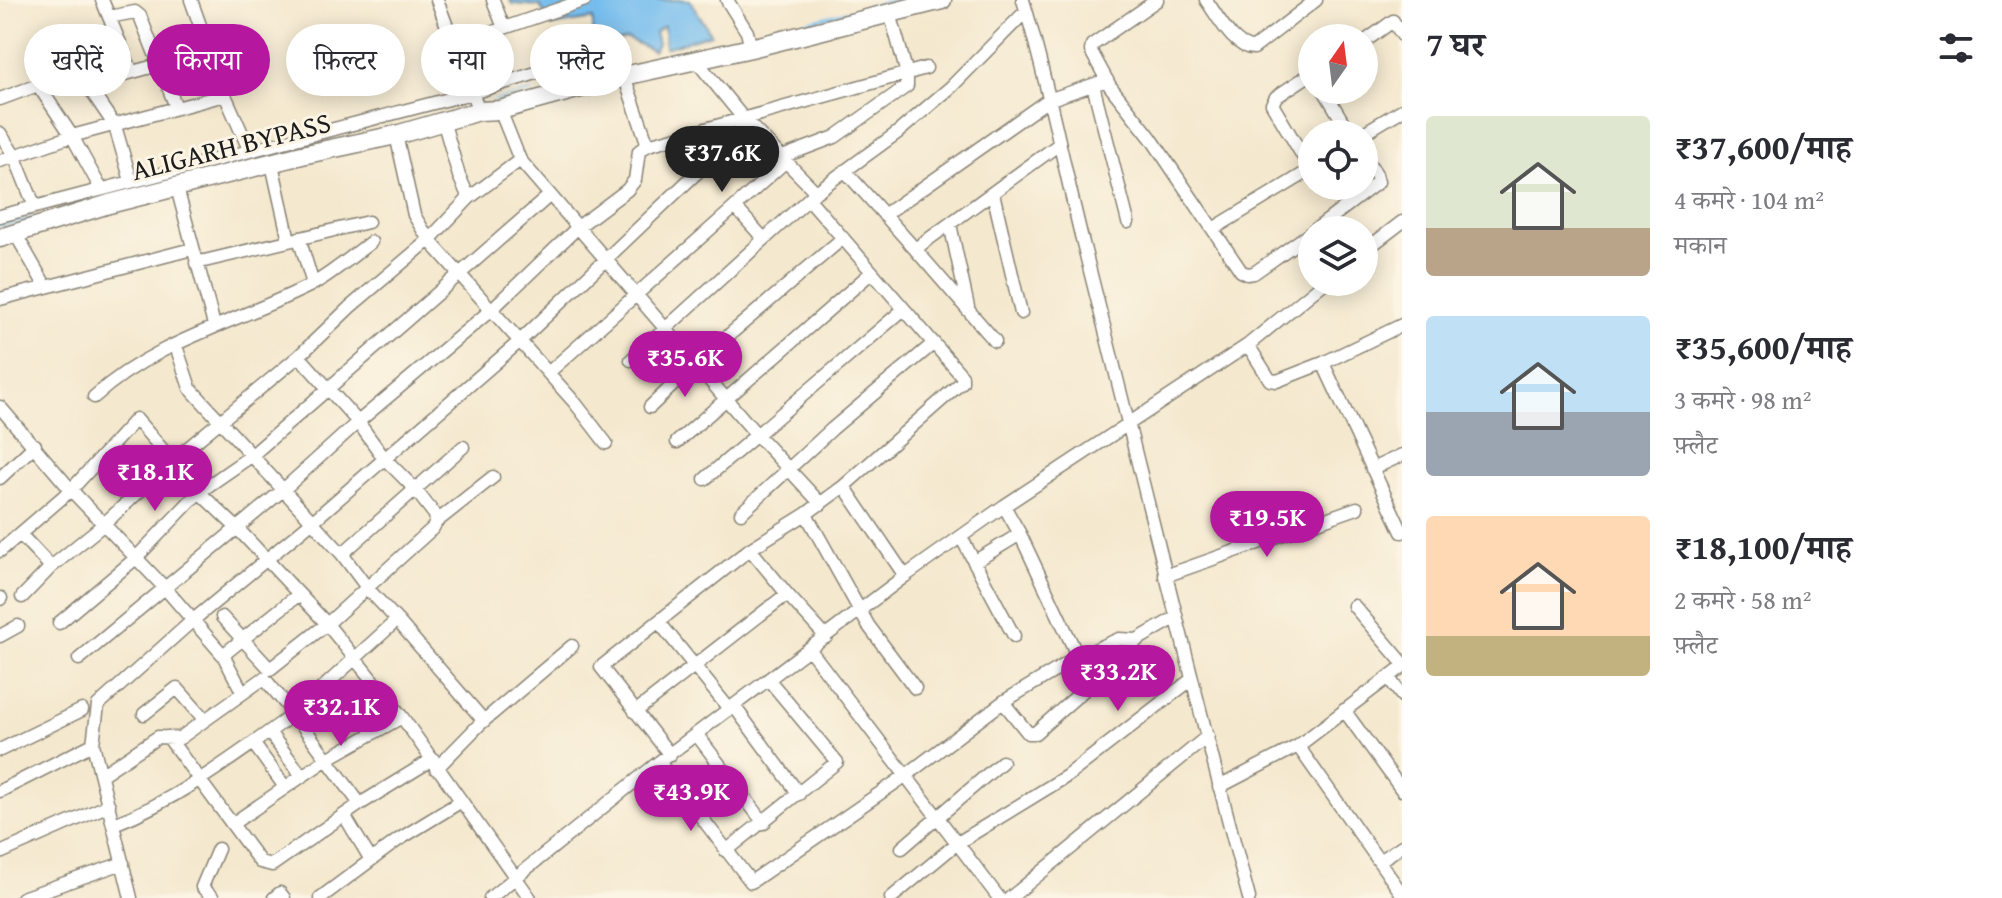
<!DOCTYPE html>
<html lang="hi">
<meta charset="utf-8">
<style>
body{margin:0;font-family:"Gentium Book Plus","Noto Serif Devanagari",serif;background:#f7f7f7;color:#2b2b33;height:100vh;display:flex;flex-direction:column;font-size:30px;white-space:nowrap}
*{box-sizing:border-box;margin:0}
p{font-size:26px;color:#7c7c81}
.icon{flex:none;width:44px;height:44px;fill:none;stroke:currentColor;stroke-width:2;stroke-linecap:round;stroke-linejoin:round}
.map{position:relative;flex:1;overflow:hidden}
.sheet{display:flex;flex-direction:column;background:#fff;width:600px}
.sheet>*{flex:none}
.banner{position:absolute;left:24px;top:24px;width:760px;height:72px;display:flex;gap:16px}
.needle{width:52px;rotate:14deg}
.buttons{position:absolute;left:1298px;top:24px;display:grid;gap:16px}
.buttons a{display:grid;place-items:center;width:80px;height:80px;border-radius:50%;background:#fff;box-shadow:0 4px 20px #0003;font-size:40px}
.price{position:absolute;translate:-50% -68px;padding:0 18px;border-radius:28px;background:#b5179e;color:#fff;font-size:26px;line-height:52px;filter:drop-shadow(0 2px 4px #0008)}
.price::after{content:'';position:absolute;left:50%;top:48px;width:24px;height:18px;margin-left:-12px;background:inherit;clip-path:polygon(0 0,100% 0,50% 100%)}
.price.current{background:#222;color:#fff}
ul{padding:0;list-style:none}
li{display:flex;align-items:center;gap:24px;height:200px;padding:0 24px}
li span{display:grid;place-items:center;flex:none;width:224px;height:160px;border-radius:8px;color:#555}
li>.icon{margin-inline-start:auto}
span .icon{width:96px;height:96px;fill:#fffc;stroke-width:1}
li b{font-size:34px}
h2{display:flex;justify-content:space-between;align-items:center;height:96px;padding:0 24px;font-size:34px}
.chip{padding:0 28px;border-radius:36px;background:#fff;box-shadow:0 4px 20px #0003;font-size:28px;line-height:72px}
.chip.current{background:#b5179e;color:#fff}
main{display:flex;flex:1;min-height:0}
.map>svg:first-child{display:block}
.water{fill:#76bdee;stroke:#496c85;stroke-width:2}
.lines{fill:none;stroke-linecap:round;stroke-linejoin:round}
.stream{stroke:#76bdee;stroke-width:3}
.minor-casing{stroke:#888275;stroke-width:15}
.highway-casing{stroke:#888275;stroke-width:21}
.minor{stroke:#fff;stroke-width:12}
.highway{stroke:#fff;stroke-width:18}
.labels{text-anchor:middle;stroke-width:6;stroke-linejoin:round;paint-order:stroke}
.street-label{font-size:28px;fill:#1c1c1c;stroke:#fcf5e5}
</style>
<main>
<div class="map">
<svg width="1402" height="898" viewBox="0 0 1402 898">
<rect width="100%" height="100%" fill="#fcf5e5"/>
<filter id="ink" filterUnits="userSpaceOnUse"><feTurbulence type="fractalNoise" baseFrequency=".0125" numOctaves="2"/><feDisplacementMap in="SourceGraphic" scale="16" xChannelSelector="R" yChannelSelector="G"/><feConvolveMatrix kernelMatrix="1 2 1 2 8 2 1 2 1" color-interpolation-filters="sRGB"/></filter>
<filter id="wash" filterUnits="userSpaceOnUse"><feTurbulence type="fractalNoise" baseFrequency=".006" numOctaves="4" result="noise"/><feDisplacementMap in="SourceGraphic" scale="32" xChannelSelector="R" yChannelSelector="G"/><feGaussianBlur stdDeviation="1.8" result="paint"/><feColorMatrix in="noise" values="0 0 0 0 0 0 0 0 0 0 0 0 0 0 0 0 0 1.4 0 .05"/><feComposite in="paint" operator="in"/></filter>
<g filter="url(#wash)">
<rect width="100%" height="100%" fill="#f4e8ce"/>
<!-- water -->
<path class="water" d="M 510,0 L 690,0 L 711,34 L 665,48 L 664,26 L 655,32 L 658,44 L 653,51 L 628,39 L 604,44 L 593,33 L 593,19 L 552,26 L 540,6 L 512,4 Z"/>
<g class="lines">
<!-- stream -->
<path class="stream" d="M 751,36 L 895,0
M 678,55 L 744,38
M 495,101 L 531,92
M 0,226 L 38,217"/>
</g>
</g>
<g filter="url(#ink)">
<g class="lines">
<!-- minor casing -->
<g class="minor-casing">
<path id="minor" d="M 102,0 L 132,72
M 191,0 L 225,95 L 249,149
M 437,0 L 479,111
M 493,0 L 504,28 L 585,0
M 727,0 L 747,32 L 751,48
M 1023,0 C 1048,81 1063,165 1084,247 C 1139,464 1191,682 1249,898
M 1157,0 L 1092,45 L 1091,51 L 1110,86 L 1151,138 L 1241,271 L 1247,274 L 1254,273 L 1312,232
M 1206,0 C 1217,15 1234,49 1254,48 L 1316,0
M 109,17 L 135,12 L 140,16 L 176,107
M 1364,42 L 1393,21 L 1402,35
M 455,46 L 504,28
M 695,59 L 743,118 L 816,192 L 897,133 L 951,87 L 1026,11
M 624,76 L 648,145
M 38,85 L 72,136 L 101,189
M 1093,85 L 1128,222
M 90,90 L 122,75 L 209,51
M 1324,90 L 1350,134
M 0,99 L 38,85 L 81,76 L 115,126 L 131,181
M 500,110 L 520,160 L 757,435 L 821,504
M 443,120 L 459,176 L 469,198
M 0,133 L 14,155 L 35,207
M 1362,134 L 1402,110
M 396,135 L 414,215 L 429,240 L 576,404 L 606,443
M 782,157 L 835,137 L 907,86 L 907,74 L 890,13
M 0,161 L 72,136 L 225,95
M 272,164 L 289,240
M 1311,170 L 1272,104 L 1276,97 L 1312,73
M 846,172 L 915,249
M 177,188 L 214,325
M 993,193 L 1021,313
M 809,199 L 962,376 L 962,382 L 844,486 L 905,576
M 884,215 L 1048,100 L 1107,80
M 0,216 L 472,93 L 536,73
M 950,224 L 968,307
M 1213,229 L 1312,169
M 1315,230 L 1378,182 L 1376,174 L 1364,156
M 15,233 L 46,287
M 299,238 L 313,284
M 764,239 L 735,207 L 786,161
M 1364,251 L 1402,222
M 196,263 L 368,222
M 0,299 L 192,249
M 995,341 L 915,249 L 1058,145
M 1248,345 L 1325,282
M 176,346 L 190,388 L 342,554 L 368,589 L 397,620
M 631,360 L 814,194
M 1323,363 L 1402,532
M 548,373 L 735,207
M 94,397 C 155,341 238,322 311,285 C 332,274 352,256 371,242
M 0,407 L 71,490 L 164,587 L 223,655 L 243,693
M 650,407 L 695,364 L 843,238
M 677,442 L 872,272
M 1372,469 L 1402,455
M 0,478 L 35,445
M 705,479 L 904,309
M 1004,506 L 1020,534 L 1078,657
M 741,513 L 832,429 L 934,343
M 806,514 L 868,625 L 915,688
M 436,522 L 493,477
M 20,534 L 51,567
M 961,537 L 1014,636
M 750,549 L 787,594
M 0,551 L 71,490 L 136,419 L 199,492 L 238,529 L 327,624 L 402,717 L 530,898
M 342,554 L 463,447
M 974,562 L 1020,534
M 1165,576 L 1357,508
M 22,597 L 51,567 L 104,524 L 172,461 L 299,356 L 350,307 L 429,240 L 469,198 L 520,160
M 0,599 L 1,598
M 1354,606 L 1402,662
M 222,617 L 270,669 L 327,624 L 433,528 L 436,522 L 435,515 L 414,488 L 384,458 L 358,422 L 299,356
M 659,622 L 730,710
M 59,623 L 136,558 L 199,492 L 251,456 L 550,195
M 0,636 L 18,626
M 810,650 L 999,898
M 223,655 L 298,595
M 79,659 L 283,490 L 358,422 L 491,310 L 578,227 L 627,190 L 635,180 L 639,151 L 648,145 L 926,68
M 1389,678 L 1402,696
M 1003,702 L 1028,733 L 1035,733 L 1125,654 L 1137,640
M 734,706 L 799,794
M 1344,710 L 1402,790
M 635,712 L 787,594 L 826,637
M 144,714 L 177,688 L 205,720
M 269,732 L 302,776
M 697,735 L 764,823
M 168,737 L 260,862 L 272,865 L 360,804 L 433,759
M 253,743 L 285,787
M 1298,746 L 1402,894
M 0,750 L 82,710
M 670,755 L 601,667 L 750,549 L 806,514 L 844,486
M 659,762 L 751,882 L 905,776 L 1003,702 L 1078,657 L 1119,639 L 1137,640 L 1175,618
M 436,769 L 480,724 L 572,646
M 101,775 L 158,737 L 180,738 L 264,678 L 294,714 L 397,620 L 484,721
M 1219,787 L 1298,746 L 1402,667
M 0,791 L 93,744
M 344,815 L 371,860
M 114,824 C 181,798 236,755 294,714 L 360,804
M 232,824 L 327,759 L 402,717
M 902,848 L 1002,762
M 726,851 L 837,762 L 769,680
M 0,853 L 109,805
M 1379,861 L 1402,846
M 22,898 L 123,863
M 131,898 L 93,744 L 98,705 L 192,621 L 313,521 L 519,342 L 749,123
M 213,898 L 202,887 L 218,849
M 274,898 L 280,893 L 284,898
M 320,898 L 398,840 L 460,802
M 490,898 L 659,762 L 905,576 L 1004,506 L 1248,345 L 1270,380 L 1277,381 L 1323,363 L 1402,325
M 891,898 L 956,844 L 1067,776 L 1192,679
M 1010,898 L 1208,736"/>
</g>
<!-- highway casing -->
<g class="highway-casing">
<path id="highway" d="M 0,238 L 109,204 L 302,155 L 396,135 L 479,111 L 500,110 L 624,76 L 751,48 L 942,0"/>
</g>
<!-- minor -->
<use href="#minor" class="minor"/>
<!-- highway -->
<use href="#highway" class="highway"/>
</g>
</g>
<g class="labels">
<!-- street labels -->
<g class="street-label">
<text transform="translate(231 146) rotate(-14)" y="10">ALIGARH BYPASS</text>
</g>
</g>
</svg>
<div class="buttons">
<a><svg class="needle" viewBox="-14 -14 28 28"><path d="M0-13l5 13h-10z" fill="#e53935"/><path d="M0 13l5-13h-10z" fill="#7c7c81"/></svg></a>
<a><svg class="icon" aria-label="locate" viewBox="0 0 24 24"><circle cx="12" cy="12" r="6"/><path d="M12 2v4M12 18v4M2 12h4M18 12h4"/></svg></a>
<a><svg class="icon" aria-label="layers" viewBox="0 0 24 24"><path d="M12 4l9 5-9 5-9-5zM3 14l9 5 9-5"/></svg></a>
</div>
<b class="price current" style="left:722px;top:194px">₹37.6K</b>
<b class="price" style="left:685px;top:399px">₹35.6K</b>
<b class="price" style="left:155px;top:513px">₹18.1K</b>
<b class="price" style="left:1267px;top:559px">₹19.5K</b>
<b class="price" style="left:1118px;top:713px">₹33.2K</b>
<b class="price" style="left:341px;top:748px">₹32.1K</b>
<b class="price" style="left:691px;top:833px">₹43.9K</b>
<div class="banner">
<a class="chip">खरीदें</a>
<a class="chip current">किराया</a>
<a class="chip">फ़िल्टर</a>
<a class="chip">नया</a>
<a class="chip">फ़्लैट</a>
</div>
</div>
<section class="sheet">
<h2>7 घर<svg class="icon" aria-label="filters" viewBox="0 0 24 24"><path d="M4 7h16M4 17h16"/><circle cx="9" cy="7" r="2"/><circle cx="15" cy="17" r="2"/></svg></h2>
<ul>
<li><span style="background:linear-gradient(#dfe7d0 70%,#b9a48a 0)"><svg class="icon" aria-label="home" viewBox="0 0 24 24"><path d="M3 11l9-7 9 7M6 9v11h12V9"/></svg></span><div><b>₹37,600/माह</b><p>4 कमरे · 104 m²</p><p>मकान</p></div></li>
<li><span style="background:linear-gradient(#bfe0f5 60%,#9aa5b1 0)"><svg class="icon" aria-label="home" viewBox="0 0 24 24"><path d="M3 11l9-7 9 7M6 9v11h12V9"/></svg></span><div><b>₹35,600/माह</b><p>3 कमरे · 98 m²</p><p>फ़्लैट</p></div></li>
<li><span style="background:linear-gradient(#ffd9b3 75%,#c2b280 0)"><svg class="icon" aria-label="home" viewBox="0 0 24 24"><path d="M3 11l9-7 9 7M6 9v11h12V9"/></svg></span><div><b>₹18,100/माह</b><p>2 कमरे · 58 m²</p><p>फ़्लैट</p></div></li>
</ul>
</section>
</main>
